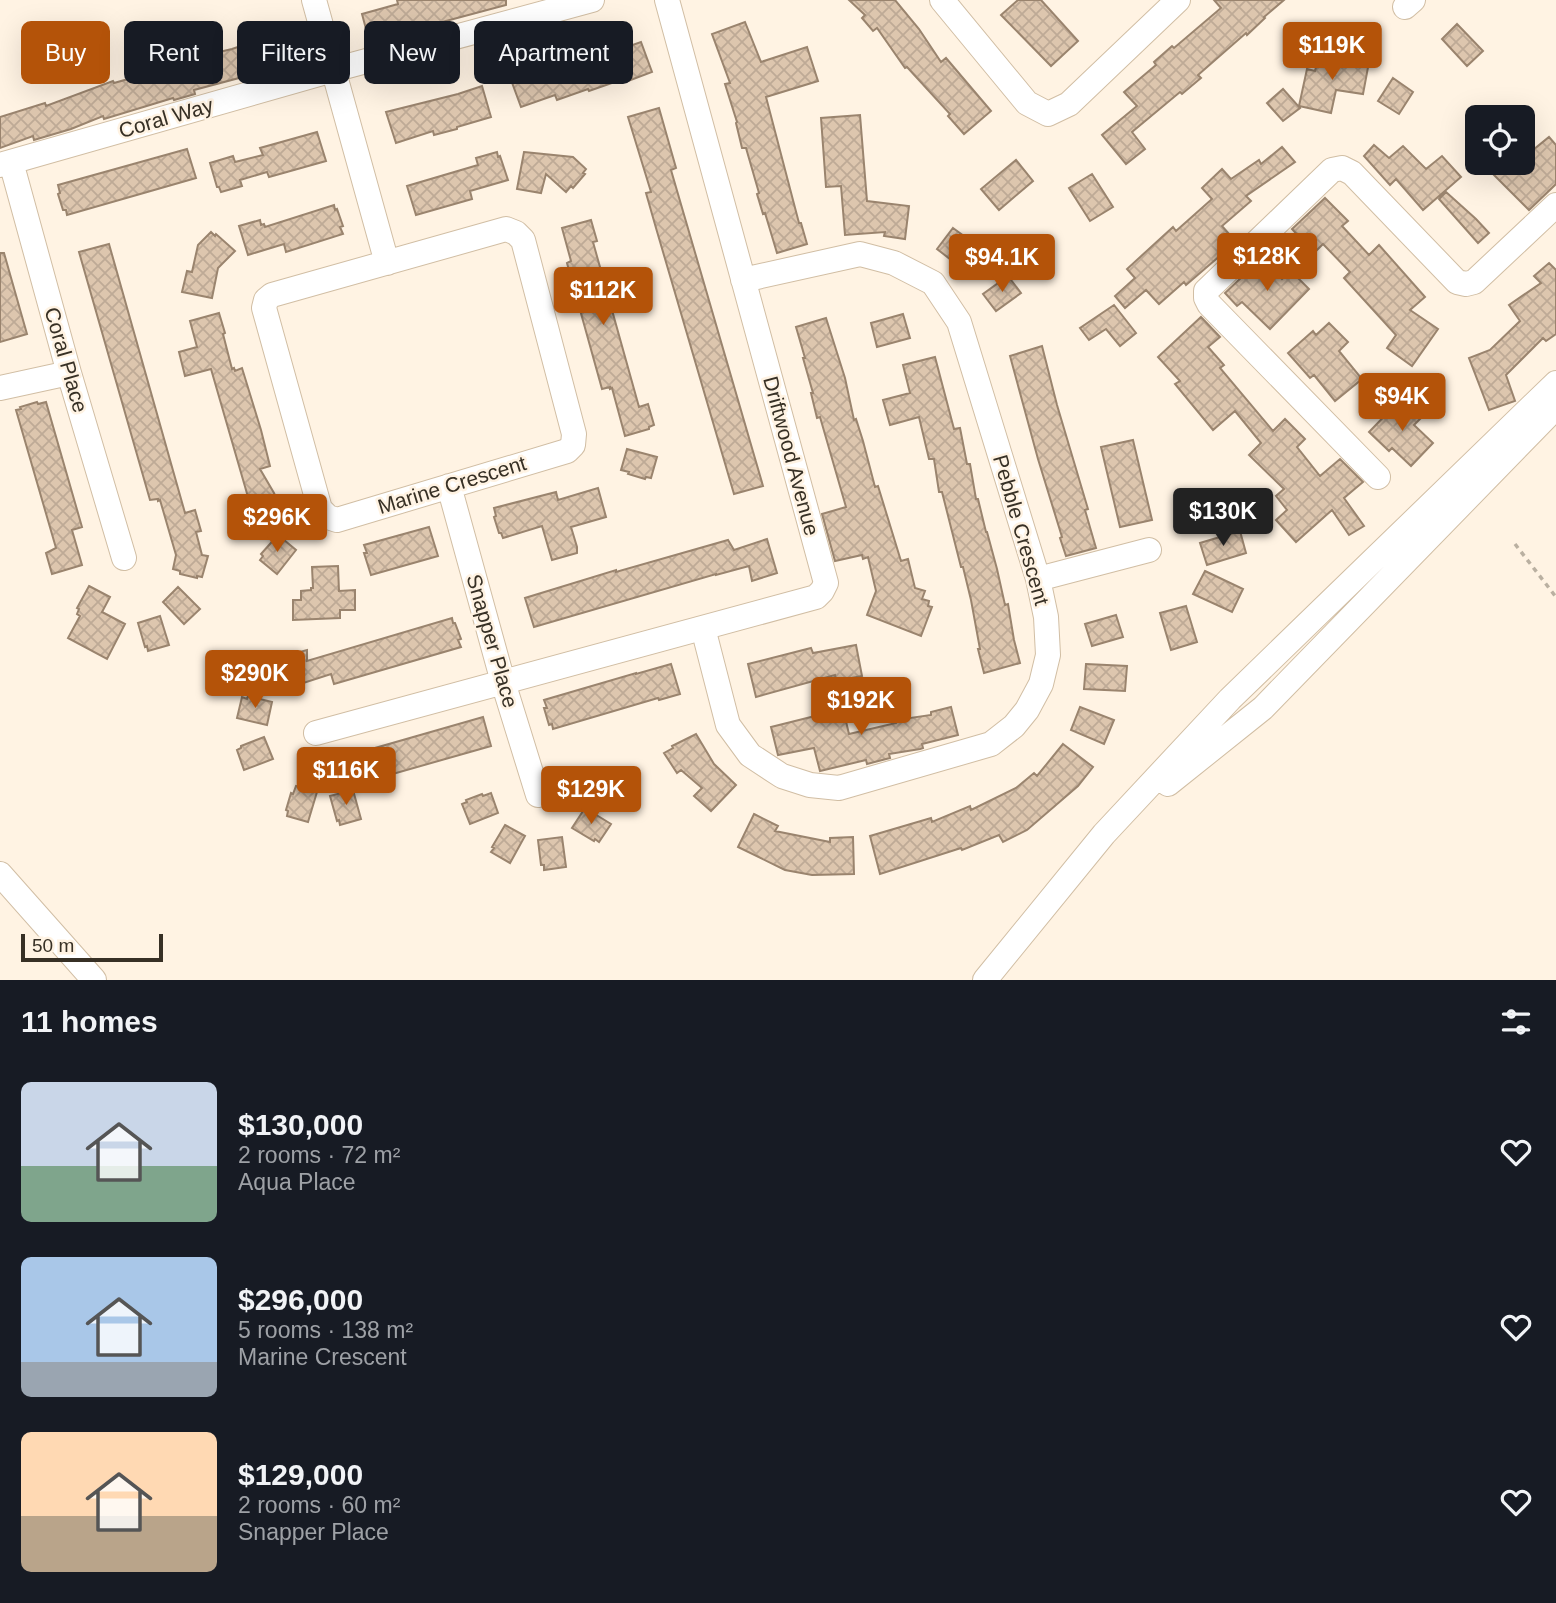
<!DOCTYPE html>
<meta charset="utf-8">
<style>
body{margin:0;font-family:Arial,sans-serif;background:#20242c;color:#f1f3f6;height:100vh;display:flex;flex-direction:column;font-size:26px;white-space:nowrap}
*{box-sizing:border-box;margin:0}
p{font-size:23px;color:#9ea1a6}
.icon{flex:none;width:38px;height:38px;fill:none;stroke:currentColor;stroke-width:2;stroke-linecap:round;stroke-linejoin:round}
.map{position:relative;height:980px;overflow:hidden}
.panel{display:flex;flex-direction:column;background:#171b24;flex:1}
.panel>*{flex:none}
.banner{position:absolute;left:21px;top:21px;width:700px;height:63px;display:flex;gap:14px}
.tools{position:absolute;left:1465px;top:105px;display:grid;gap:14px}
.tools a{display:grid;place-items:center;width:70px;height:70px;border-radius:10px;background:#171b24;box-shadow:0 7px 28px #0002;font-size:35px}
.scale{position:absolute;left:21px;bottom:18px;width:142px;box-sizing:border-box;padding-left:7px;border:4px solid #373025;border-top:0;font-size:19px;line-height:24px;white-space:nowrap;color:#373025;-webkit-text-stroke:5px #fff3e3;paint-order:stroke}
.price{position:absolute;translate:-50% -60px;padding:0 16px;border-radius:7px;background:#b45309;color:#fff;font-size:23px;line-height:46px;filter:drop-shadow(0 2px 4px #0008)}
.price::after{content:'';position:absolute;left:50%;top:42px;width:21px;height:16px;margin-left:-10px;background:inherit;clip-path:polygon(0 0,100% 0,50% 100%)}
.price.selected{background:#222;color:#fff}
ul{padding:0;list-style:none}
li{display:flex;align-items:center;gap:21px;height:175px;padding:0 21px}
li span{display:grid;place-items:center;flex:none;width:196px;height:140px;border-radius:10px;color:#555}
li>.icon{margin-inline-start:auto}
span .icon{width:84px;height:84px;fill:#fffc;stroke-width:1}
li b{font-size:30px}
h2{display:flex;justify-content:space-between;align-items:center;height:84px;padding:0 21px;font-size:30px}
.pill{padding:0 24px;border-radius:10px;background:#171b24;box-shadow:0 7px 28px #0002;font-size:24px;line-height:63px}
.pill.selected{background:#b45309;color:#fff}
.map>svg:first-child{display:block}
.building{fill:url(#building-cross-hatch);stroke:#9a846e;stroke-width:2}
.lines{fill:none;stroke-linecap:round;stroke-linejoin:round}
.minor-casing{stroke:#d1bea4;stroke-width:26}
.path{stroke:#bab0a1;stroke-width:3.5;stroke-dasharray:5 5;stroke-linecap:butt}
.minor{stroke:#fff;stroke-width:24}
.labels{text-anchor:middle;stroke-width:5;stroke-linejoin:round;paint-order:stroke}
.street-label{font-size:21px;fill:#373025;stroke:#fff3e3}
</style>
<div class="map">
<svg width="1556" height="980" viewBox="0 0 1556 980">
<defs>
<pattern id="building-cross-hatch" width="8" height="8" patternUnits="userSpaceOnUse" patternTransform="scale(1.75)"><rect width="8" height="8" fill="#ddc6ae"/><path d="M0 0l8 8M0 8l8-8" fill="none" stroke="#beaa96"/></pattern>
</defs>
<rect width="100%" height="100%" fill="#fff3e3"/>
<!-- building -->
<path class="building" d="M 397,0 L 506,0 L 506,5 L 431,25 L 370,44 L 362,14 L 398,4 Z
M 849,0 L 895,0 L 919,29 L 941,62 L 946,58 L 991,111 L 964,134 L 948,116 L 950,114 L 907,67 L 905,68 L 877,28 L 873,31 L 862,18 L 865,15 Z
M 1018,0 L 1041,0 L 1078,41 L 1051,66 L 1001,15 Z
M 1214,0 L 1284,0 L 1264,17 L 1265,18 L 1247,35 L 1246,33 L 1198,75 L 1201,78 L 1182,94 L 1180,92 L 1132,132 L 1145,149 L 1126,164 L 1102,135 L 1137,106 L 1124,92 L 1156,65 L 1154,62 L 1172,46 L 1174,48 L 1221,8 Z
M 745,22 L 761,62 L 807,47 L 818,81 L 766,97 L 799,223 L 801,223 L 807,244 L 777,253 L 765,213 L 763,214 L 757,194 L 759,193 L 746,148 L 742,148 L 736,123 L 737,122 L 725,84 L 730,83 L 712,34 Z
M 1457,24 L 1483,51 L 1467,66 L 1442,39 Z
M 288,30 L 298,62 L 244,79 L 243,77 L 194,90 L 195,94 L 174,100 L 173,98 L 104,119 L 103,116 L 71,129 L 34,140 L 33,136 L 0,148 L 0,117 L 45,103 L 46,106 L 113,81 L 114,83 L 199,59 L 198,57 L 232,49 Z
M 641,42 L 652,72 L 628,81 L 626,78 L 589,91 L 588,89 L 557,100 L 555,95 L 521,107 L 510,77 L 534,68 L 536,74 L 603,52 L 604,55 Z
M 1319,56 L 1353,63 L 1354,59 L 1369,62 L 1363,94 L 1336,90 L 1331,113 L 1299,106 L 1307,69 L 1315,71 Z
M 1393,78 L 1413,92 L 1399,114 L 1378,101 Z
M 482,86 L 491,117 L 457,127 L 457,129 L 434,135 L 433,131 L 396,143 L 386,112 L 458,94 Z
M 1283,89 L 1300,108 L 1283,121 L 1267,103 Z
M 659,108 L 676,168 L 671,170 L 763,486 L 734,494 L 656,228 L 646,193 L 651,192 L 628,117 Z
M 860,115 L 867,201 L 909,206 L 905,239 L 884,236 L 885,232 L 845,235 L 841,186 L 826,187 L 821,118 Z
M 317,132 L 326,161 L 269,177 L 267,172 L 240,180 L 242,186 L 221,192 L 219,187 L 217,187 L 210,163 L 233,156 L 235,162 L 263,155 L 260,148 Z
M 1549,137 L 1556,145 L 1556,184 L 1529,210 L 1493,174 L 1505,163 L 1522,163 L 1522,159 Z
M 1374,145 L 1389,158 L 1403,146 L 1426,169 L 1442,156 L 1461,177 L 1423,210 L 1396,179 L 1390,185 L 1364,156 Z
M 1282,147 L 1295,162 L 1246,196 L 1251,201 L 1222,226 L 1236,242 L 1186,285 L 1184,282 L 1159,304 L 1146,290 L 1125,308 L 1115,296 L 1135,278 L 1127,269 L 1173,227 L 1176,231 L 1212,199 L 1202,188 L 1222,169 L 1231,179 L 1259,160 L 1261,164 Z
M 187,149 L 196,178 L 67,215 L 66,210 L 63,210 L 58,194 L 60,193 L 58,185 Z
M 497,152 L 498,157 L 500,156 L 508,180 L 470,191 L 472,199 L 416,215 L 407,186 L 478,165 L 476,158 Z
M 524,152 L 573,157 L 586,169 L 583,173 L 585,174 L 573,188 L 571,186 L 566,192 L 546,174 L 541,193 L 517,189 Z
M 1016,160 L 1033,181 L 999,210 L 981,189 Z
M 1092,174 L 1113,207 L 1090,221 L 1069,188 Z
M 1446,192 L 1476,219 L 1489,233 L 1478,243 L 1439,199 Z
M 1325,198 L 1348,221 L 1342,226 L 1369,255 L 1379,245 L 1425,297 L 1410,310 L 1438,329 L 1412,366 L 1387,348 L 1396,335 L 1344,278 L 1350,272 L 1323,244 L 1314,253 L 1292,229 Z
M 334,205 L 335,210 L 337,209 L 343,226 L 340,227 L 343,234 L 286,252 L 284,244 L 248,255 L 239,226 L 260,220 L 261,225 L 264,224 L 265,227 Z
M 591,220 L 597,241 L 593,242 L 639,407 L 648,404 L 654,425 L 649,427 L 649,429 L 625,436 L 612,388 L 610,389 L 610,387 L 602,389 L 567,263 L 571,261 L 562,228 Z
M 953,228 L 972,242 L 955,263 L 937,249 Z
M 211,232 L 215,236 L 216,234 L 235,251 L 218,268 L 212,298 L 182,292 L 187,271 L 192,272 L 198,245 Z
M 109,244 L 185,513 L 195,510 L 201,531 L 196,532 L 202,555 L 208,556 L 202,577 L 197,576 L 197,578 L 180,574 L 180,571 L 173,569 L 176,555 L 160,500 L 158,501 L 158,499 L 150,500 L 79,252 Z
M 0,253 L 4,253 L 27,334 L 0,342 Z
M 1262,258 L 1282,279 L 1291,271 L 1309,289 L 1270,329 L 1242,302 L 1237,306 L 1225,293 Z
M 1549,263 L 1556,270 L 1556,334 L 1546,341 L 1543,338 L 1506,375 L 1515,401 L 1489,410 L 1469,358 L 1490,350 L 1520,321 L 1509,305 L 1541,283 L 1534,276 Z
M 1008,276 L 1021,293 L 996,311 L 983,294 Z
M 1114,305 L 1136,333 L 1120,346 L 1106,329 L 1089,340 L 1080,328 Z
M 219,313 L 225,333 L 223,334 L 232,369 L 234,368 L 235,371 L 242,368 L 261,430 L 270,466 L 260,469 L 274,493 L 282,512 L 240,527 L 235,502 L 248,497 L 211,369 L 185,376 L 179,352 L 197,347 L 190,321 Z
M 903,314 L 910,338 L 877,347 L 871,323 Z
M 1201,317 L 1220,337 L 1208,347 L 1224,365 L 1220,368 L 1273,431 L 1285,419 L 1305,439 L 1297,447 L 1320,476 L 1340,459 L 1363,482 L 1344,498 L 1364,526 L 1349,535 L 1332,510 L 1296,542 L 1276,520 L 1287,510 L 1276,496 L 1284,489 L 1249,455 L 1261,443 L 1235,411 L 1213,430 L 1175,384 L 1180,381 L 1158,357 Z
M 826,318 L 845,378 L 854,420 L 856,419 L 863,441 L 875,487 L 878,486 L 901,561 L 908,559 L 915,588 L 925,591 L 922,599 L 929,601 L 928,606 L 932,607 L 921,636 L 867,615 L 876,591 L 868,557 L 863,559 L 862,555 L 835,561 L 822,514 L 846,507 L 820,417 L 817,418 L 811,393 L 813,393 L 803,358 L 805,358 L 796,327 Z
M 1329,323 L 1348,342 L 1339,351 L 1362,379 L 1335,401 L 1314,375 L 1310,378 L 1288,353 L 1313,331 L 1316,335 Z
M 1042,346 L 1057,405 L 1088,509 L 1085,510 L 1096,548 L 1066,556 L 1060,538 L 1062,537 L 1038,459 L 1010,356 Z
M 935,357 L 954,429 L 960,428 L 967,464 L 970,464 L 976,499 L 978,499 L 986,532 L 987,532 L 997,569 L 1005,605 L 1008,604 L 1014,640 L 1020,663 L 984,673 L 978,649 L 980,649 L 971,600 L 963,567 L 961,567 L 942,492 L 939,492 L 934,459 L 929,459 L 919,417 L 890,425 L 883,400 L 910,393 L 903,365 Z
M 1402,398 L 1422,417 L 1414,425 L 1433,443 L 1411,466 L 1392,448 L 1389,451 L 1369,432 Z
M 37,402 L 38,404 L 46,402 L 82,527 L 72,530 L 82,565 L 52,574 L 46,553 L 56,548 L 16,410 L 21,409 L 20,407 Z
M 1133,440 L 1152,520 L 1120,527 L 1101,447 Z
M 627,449 L 657,457 L 651,478 L 646,477 L 645,479 L 628,474 L 629,472 L 621,470 Z
M 598,488 L 606,517 L 571,527 L 577,547 L 577,553 L 552,560 L 542,526 L 503,538 L 501,533 L 499,533 L 494,517 L 496,516 L 494,508 L 556,492 L 558,500 Z
M 1193,491 L 1212,503 L 1194,532 L 1175,520 Z
M 429,527 L 438,556 L 371,575 L 364,553 L 367,553 L 364,545 Z
M 1240,531 L 1246,553 L 1207,565 L 1200,543 Z
M 278,535 L 296,550 L 277,574 L 260,560 L 263,556 L 261,554 Z
M 767,539 L 777,573 L 752,581 L 749,566 L 716,575 L 716,574 L 534,627 L 525,598 L 616,570 L 616,572 L 728,540 L 734,550 Z
M 338,566 L 339,591 L 355,590 L 355,610 L 340,610 L 340,618 L 293,620 L 293,600 L 301,600 L 301,591 L 311,590 L 311,588 L 313,588 L 312,567 Z
M 1205,571 L 1243,589 L 1232,612 L 1193,594 Z
M 89,586 L 110,597 L 102,612 L 125,624 L 107,659 L 68,638 L 80,616 L 77,614 L 79,609 L 77,608 Z
M 178,587 L 200,609 L 184,624 L 163,602 Z
M 1186,606 L 1197,642 L 1171,650 L 1160,613 Z
M 1116,615 L 1123,637 L 1092,646 L 1085,624 Z
M 160,616 L 169,645 L 148,651 L 147,646 L 145,647 L 138,623 Z
M 452,618 L 453,623 L 455,623 L 461,639 L 458,640 L 461,647 L 334,684 L 331,674 L 294,686 L 285,656 L 307,650 L 307,661 Z
M 856,645 L 862,676 L 836,681 L 835,675 L 756,697 L 748,664 L 811,648 L 813,653 Z
M 671,664 L 680,694 L 659,700 L 658,698 L 553,729 L 552,724 L 549,725 L 544,708 L 547,708 L 544,700 L 636,673 L 636,674 Z
M 1086,664 L 1127,666 L 1125,691 L 1084,689 Z
M 248,696 L 272,702 L 267,725 L 237,718 L 242,697 L 247,699 Z
M 951,707 L 958,735 L 922,744 L 923,748 L 920,749 L 889,754 L 890,758 L 867,764 L 866,760 L 820,771 L 814,748 L 778,755 L 771,727 L 843,709 L 849,734 L 896,723 L 896,720 L 931,715 L 931,712 Z
M 1080,707 L 1114,720 L 1104,744 L 1071,730 Z
M 483,717 L 491,746 L 361,783 L 354,762 L 356,761 L 354,754 Z
M 696,734 L 714,764 L 736,785 L 711,811 L 694,796 L 702,788 L 681,770 L 677,773 L 664,753 L 673,748 L 672,746 Z
M 264,737 L 273,759 L 244,770 L 237,750 L 241,748 L 241,746 Z
M 1063,744 L 1093,767 L 1078,786 L 1027,830 L 1003,842 L 999,835 L 962,850 L 961,848 L 880,874 L 870,836 L 931,818 L 932,822 L 970,806 L 971,810 L 1016,788 L 1034,773 L 1037,776 Z
M 589,774 L 620,774 L 620,795 L 614,795 L 614,798 L 589,797 Z
M 296,786 L 317,792 L 308,822 L 287,816 L 288,811 L 286,810 L 291,793 L 293,794 Z
M 353,790 L 361,819 L 340,825 L 339,820 L 337,821 L 330,796 Z
M 491,793 L 498,813 L 470,824 L 462,804 L 467,802 L 466,800 L 482,794 L 483,796 Z
M 585,808 L 611,824 L 599,842 L 595,839 L 594,841 L 572,828 Z
M 754,814 L 778,826 L 775,831 L 830,842 L 830,838 L 853,837 L 854,874 L 812,875 L 785,870 L 738,847 Z
M 505,825 L 525,836 L 510,863 L 491,852 L 494,848 L 492,847 Z
M 562,837 L 566,867 L 544,870 L 544,865 L 541,865 L 538,840 Z"/>
<g class="lines">
<!-- minor casing -->
<g class="minor-casing">
<path id="minor" d="M 314,0 L 387,263
M 942,0 L 1027,103 L 1048,114 L 1069,104 L 1178,0
M 1405,7 L 1413,0
M 11,162 L 69,373 L 124,558
M 0,165 L 333,70 L 592,0
M 506,229 L 516,233 L 523,240 L 574,434 L 573,445 L 567,451 L 337,520 L 328,517 L 320,509 L 264,308 L 266,300 L 272,295 Z
M 0,388 L 69,373
M 1378,477 L 1209,304 L 1206,298 L 1206,291 L 1332,170 L 1342,168 L 1352,173 L 1457,282 L 1466,284 L 1474,282 L 1556,205
M 449,486 L 503,682 L 538,795
M 1038,579 L 1149,550
M 703,628 L 728,725 L 750,755 L 782,776 L 810,785 L 839,788 L 991,744 L 1014,726 L 1027,710 L 1041,684 L 1048,655 L 1046,617 L 1038,579 L 959,322 L 933,283 L 894,263 L 860,254 L 743,280
M 316,733 L 816,597 L 822,591 L 826,583 L 667,0
M 1168,784 L 1263,708 L 1556,407
M 0,874 L 94,980
M 985,980 L 1104,834 L 1230,699 L 1556,383"/>
</g>
<!-- path -->
<path class="path" d="M 1515,544 L 1556,597"/>
<!-- minor -->
<use href="#minor" class="minor"/>
</g>
<g class="labels">
<!-- street labels -->
<g class="street-label">
<text transform="translate(166 118) rotate(-16)" y="7">Coral Way</text>
<text transform="translate(66 360) rotate(74)" y="7">Coral Place</text>
<text transform="translate(791 456) rotate(75)" y="7">Driftwood Avenue</text>
<text transform="translate(452 485) rotate(-17)" y="7">Marine Crescent</text>
<text transform="translate(1021 530) rotate(74)" y="7">Pebble Crescent</text>
<text transform="translate(492 641) rotate(74)" y="7">Snapper Place</text>
</g>
</g>
</svg>
<div class="tools">
<a><svg class="icon" aria-label="locate" viewBox="0 0 24 24"><circle cx="12" cy="12" r="6"/><path d="M12 2v4M12 18v4M2 12h4M18 12h4"/></svg></a>
</div>
<div class="scale">50 m</div>
<b class="price" style="left:1332px;top:82px">$119K</b>
<b class="price" style="left:1267px;top:293px">$128K</b>
<b class="price" style="left:1002px;top:294px">$94.1K</b>
<b class="price" style="left:603px;top:327px">$112K</b>
<b class="price" style="left:1402px;top:433px">$94K</b>
<b class="price selected" style="left:1223px;top:548px">$130K</b>
<b class="price" style="left:277px;top:554px">$296K</b>
<b class="price" style="left:255px;top:710px">$290K</b>
<b class="price" style="left:861px;top:737px">$192K</b>
<b class="price" style="left:346px;top:807px">$116K</b>
<b class="price" style="left:591px;top:826px">$129K</b>
<div class="banner">
<a class="pill selected">Buy</a>
<a class="pill">Rent</a>
<a class="pill">Filters</a>
<a class="pill">New</a>
<a class="pill">Apartment</a>
</div>
</div>
<section class="panel">
<h2>11 homes<svg class="icon" aria-label="filters" viewBox="0 0 24 24"><path d="M4 7h16M4 17h16"/><circle cx="9" cy="7" r="2"/><circle cx="15" cy="17" r="2"/></svg></h2>
<ul>
<li><span style="background:linear-gradient(#c9d6e8 60%,#7fa58c 0)"><svg class="icon" aria-label="home" viewBox="0 0 24 24"><path d="M3 11l9-7 9 7M6 9v11h12V9"/></svg></span><div><b>$130,000</b><p>2 rooms · 72 m²</p><p>Aqua Place</p></div><svg class="icon" aria-label="heart" viewBox="0 0 24 24"><path d="M12 20l-8-8c-3-5 5-10 8-4 3-6 11-1 8 4z"/></svg></li>
<li><span style="background:linear-gradient(#a9c7e8 75%,#9aa5b1 0)"><svg class="icon" aria-label="home" viewBox="0 0 24 24"><path d="M3 11l9-7 9 7M6 9v11h12V9"/></svg></span><div><b>$296,000</b><p>5 rooms · 138 m²</p><p>Marine Crescent</p></div><svg class="icon" aria-label="heart" viewBox="0 0 24 24"><path d="M12 20l-8-8c-3-5 5-10 8-4 3-6 11-1 8 4z"/></svg></li>
<li><span style="background:linear-gradient(#ffd9b3 60%,#b9a48a 0)"><svg class="icon" aria-label="home" viewBox="0 0 24 24"><path d="M3 11l9-7 9 7M6 9v11h12V9"/></svg></span><div><b>$129,000</b><p>2 rooms · 60 m²</p><p>Snapper Place</p></div><svg class="icon" aria-label="heart" viewBox="0 0 24 24"><path d="M12 20l-8-8c-3-5 5-10 8-4 3-6 11-1 8 4z"/></svg></li>
</ul>
</section>
